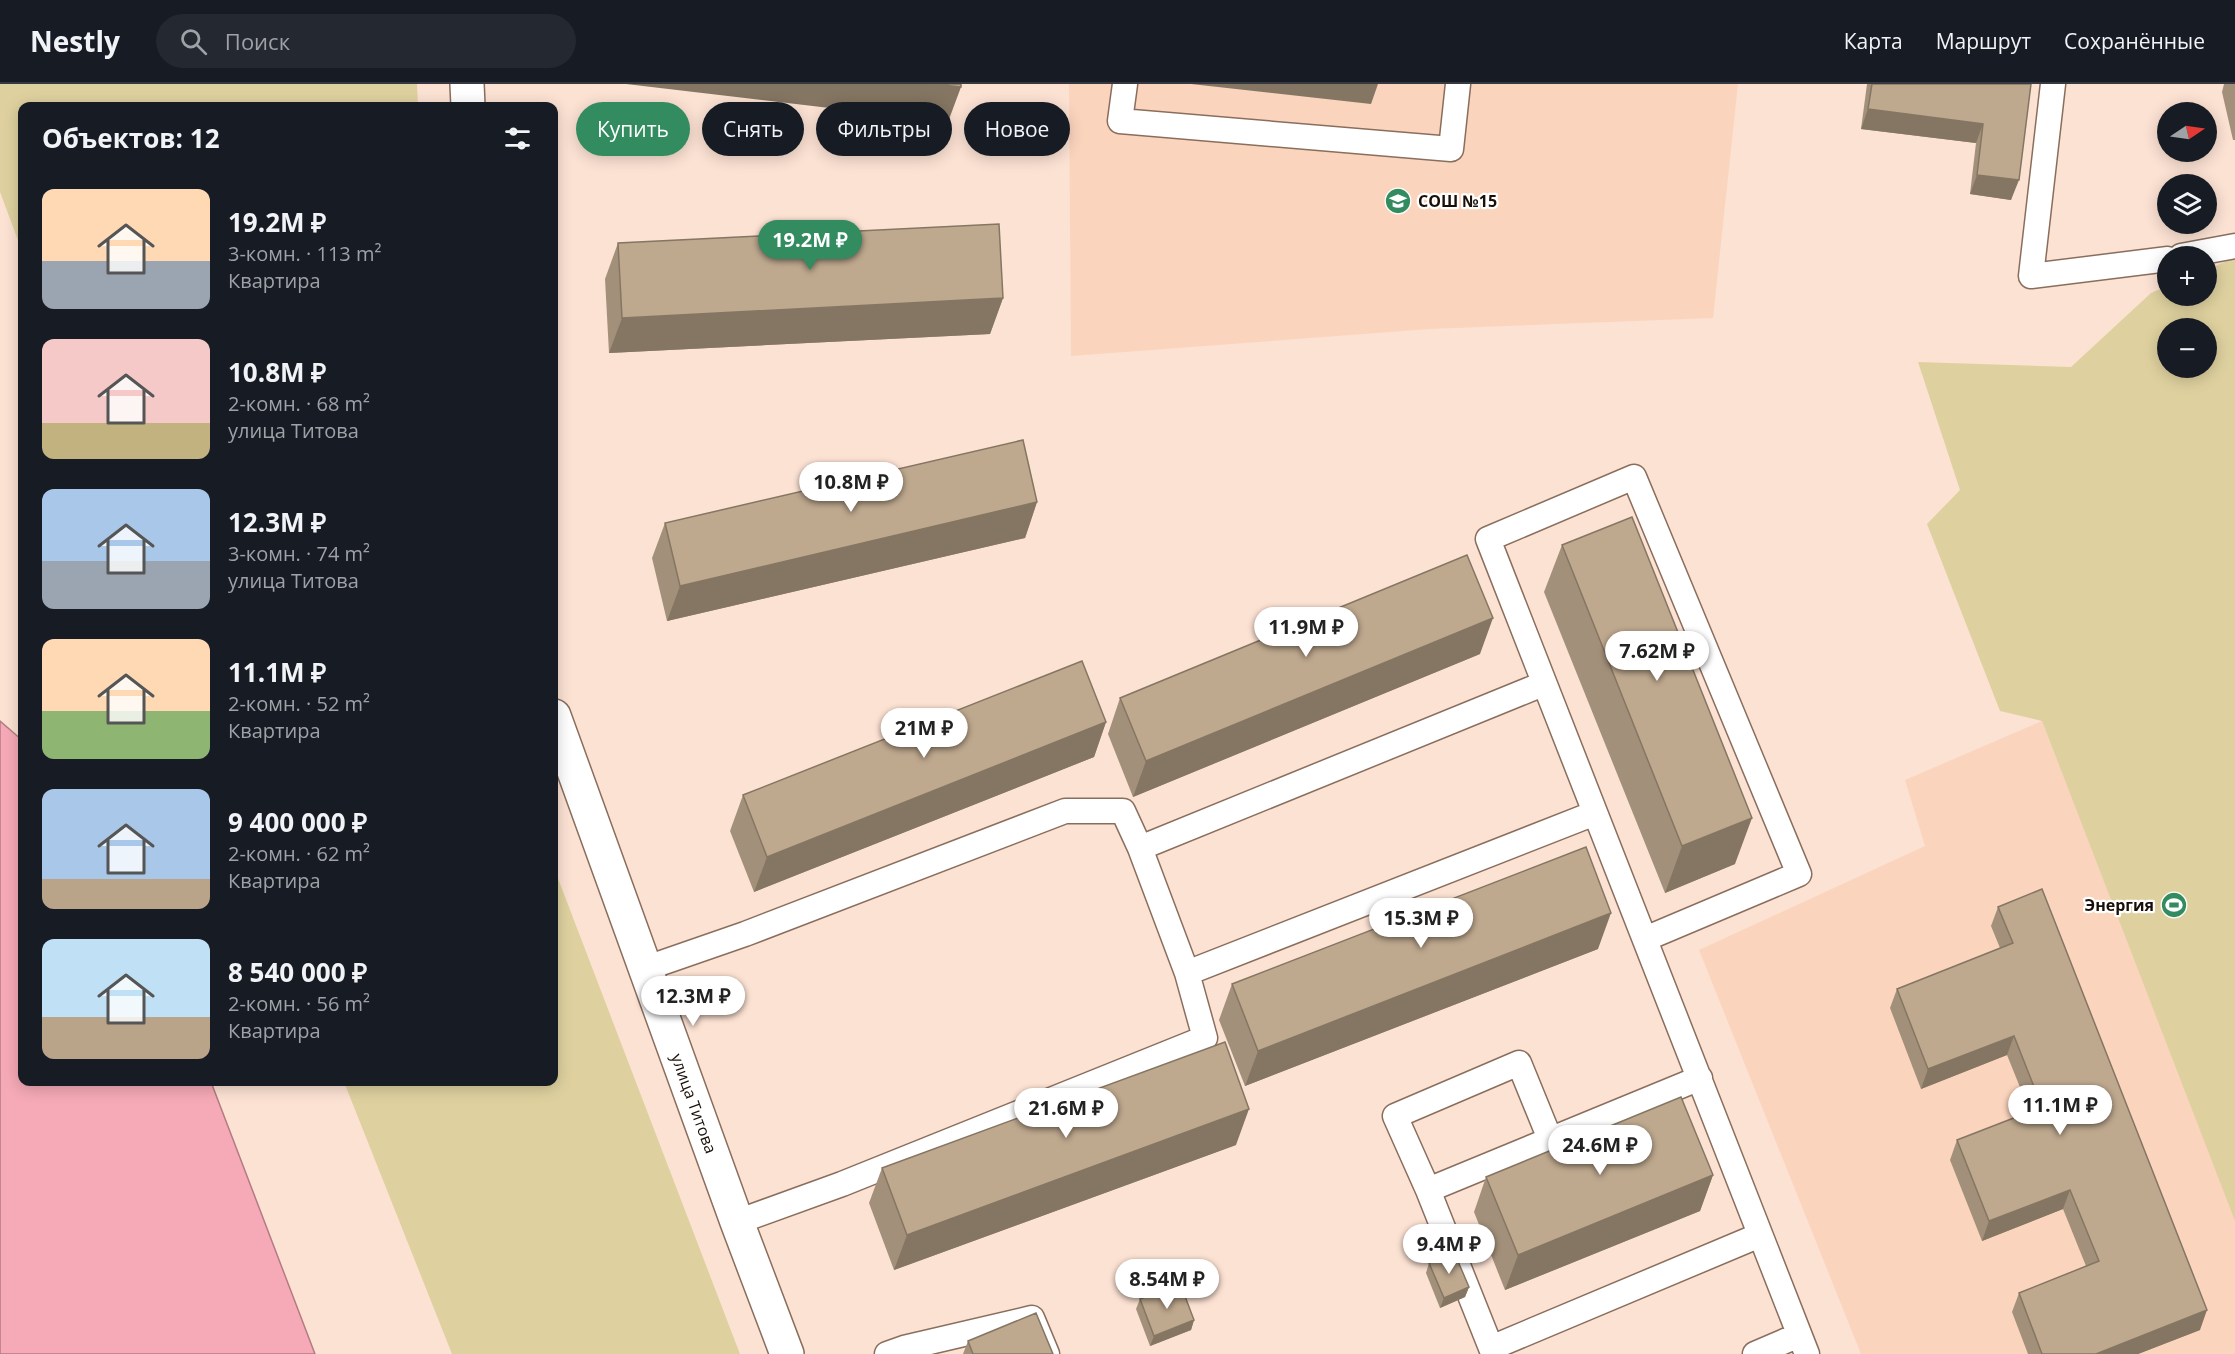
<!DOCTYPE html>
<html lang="ru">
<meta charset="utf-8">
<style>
body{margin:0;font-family:"Open Sans",sans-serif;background:#242831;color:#f1f3f6;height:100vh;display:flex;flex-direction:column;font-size:22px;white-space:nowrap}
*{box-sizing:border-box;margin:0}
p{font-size:20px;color:#9ea1a6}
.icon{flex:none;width:33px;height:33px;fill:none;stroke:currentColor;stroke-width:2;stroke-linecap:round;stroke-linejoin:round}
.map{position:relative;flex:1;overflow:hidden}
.panel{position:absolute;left:18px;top:18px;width:540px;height:984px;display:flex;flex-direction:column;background:#171b24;border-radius:12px;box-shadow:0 3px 15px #0003}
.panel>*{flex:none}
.hud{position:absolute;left:576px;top:18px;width:570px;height:54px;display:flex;gap:12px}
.needle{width:39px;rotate:77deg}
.fabs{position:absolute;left:2157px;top:18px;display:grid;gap:12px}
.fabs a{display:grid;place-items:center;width:60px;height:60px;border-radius:50%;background:#171b24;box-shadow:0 3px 15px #0003;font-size:30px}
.price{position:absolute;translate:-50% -51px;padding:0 14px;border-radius:21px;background:#fff;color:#222;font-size:20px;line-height:39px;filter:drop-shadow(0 2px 3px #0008)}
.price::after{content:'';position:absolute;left:50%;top:36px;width:18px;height:14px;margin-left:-9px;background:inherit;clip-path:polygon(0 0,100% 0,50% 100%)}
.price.on{background:#338b60;color:#fff}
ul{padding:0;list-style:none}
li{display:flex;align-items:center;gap:18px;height:150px;padding:0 24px}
li span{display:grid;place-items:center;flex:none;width:168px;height:120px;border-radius:12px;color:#555}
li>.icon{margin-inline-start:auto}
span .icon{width:72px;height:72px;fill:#fffc;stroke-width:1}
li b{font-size:26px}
h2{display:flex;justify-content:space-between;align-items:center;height:72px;padding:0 24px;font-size:26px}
.chip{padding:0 21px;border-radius:27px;background:#171b24;box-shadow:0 3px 15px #0003;font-size:21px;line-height:54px}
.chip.on{background:#338b60;color:#fff}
header{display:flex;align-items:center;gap:36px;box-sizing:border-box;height:84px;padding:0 30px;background:#171b24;border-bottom:2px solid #363941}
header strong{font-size:28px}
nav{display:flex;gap:33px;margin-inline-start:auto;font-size:21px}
.search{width:420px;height:54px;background:#242831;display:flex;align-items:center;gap:15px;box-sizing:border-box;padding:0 21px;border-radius:33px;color:#9ea1a6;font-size:22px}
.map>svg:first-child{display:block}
.built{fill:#fbd4bd}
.green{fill:#dfd19f;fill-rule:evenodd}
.water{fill:#f6aab7;stroke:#b47b82;stroke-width:1.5}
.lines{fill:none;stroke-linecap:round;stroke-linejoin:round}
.lane-casing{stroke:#8a6e5d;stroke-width:27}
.secondary-casing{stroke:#8a6e5d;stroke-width:36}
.lane{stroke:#fff;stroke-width:24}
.secondary{stroke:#fff;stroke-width:33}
.wall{fill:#a3907a}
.shaded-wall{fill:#857663}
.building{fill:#bea88e;stroke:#857663;stroke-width:1.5}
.labels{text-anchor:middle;stroke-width:4.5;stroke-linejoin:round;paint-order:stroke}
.poi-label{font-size:16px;font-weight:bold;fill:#190e08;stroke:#fff;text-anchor:start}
.street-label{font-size:16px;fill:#190e08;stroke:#fff}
</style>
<header>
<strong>Nestly</strong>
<div class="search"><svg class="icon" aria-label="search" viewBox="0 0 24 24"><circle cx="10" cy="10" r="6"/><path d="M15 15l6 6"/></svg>Поиск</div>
<nav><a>Карта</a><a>Маршрут</a><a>Сохранённые</a></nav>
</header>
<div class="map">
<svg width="2235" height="1270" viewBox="0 0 2235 1270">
<rect width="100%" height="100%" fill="#fce2d3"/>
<!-- built -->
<path class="built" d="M 1069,0 L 1738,0 L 1713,234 L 1430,245 L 1071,272 Z
M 2042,637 L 2235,1134 L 2235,1270 L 1861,1270 L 1699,866 L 1925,762 L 1905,696 Z"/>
<!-- green -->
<path class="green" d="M 0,0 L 417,0 L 418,22 L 22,22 L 22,167 L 0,108 Z
M 2235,173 L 2235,1137 L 2042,637 L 2000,627 L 1927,440 L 1960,406 L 1918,278 L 2071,283 L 2151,209 L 2167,202 L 2168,212 L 2206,212 L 2207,186 ZM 2168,244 L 2206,244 L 2206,284 L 2168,284 Z
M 554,784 L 740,1270 L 452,1270 L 344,998 L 554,998 Z"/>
<!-- water -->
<path class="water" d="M 0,637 L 22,656 L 22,998 L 211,998 L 315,1270 L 0,1270 Z"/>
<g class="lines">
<!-- lane casing -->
<g class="lane-casing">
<path id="lane" d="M 1125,0 L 1120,37 L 1451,65 L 1458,0
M 2053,0 L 2031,192 L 2168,175
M 2181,172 L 2235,162
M 1140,764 L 1187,889
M 1645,855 L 1799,790 L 1634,393 L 1488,455 L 1807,1270
M 644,885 L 745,850 L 1065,727 L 1123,727 L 1140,764 L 1543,600
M 1428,1106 L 1700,994
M 737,1138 L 842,1100 L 1205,954 L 1187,889 L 1595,729
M 1491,1264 L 1428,1106 L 1395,1032 L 1519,979 L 1550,1055
M 887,1270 L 904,1264 L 1032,1234 L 1047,1270
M 1494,1270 L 1491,1264 L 1760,1151
M 1755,1270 L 1799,1251"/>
</g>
<!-- secondary casing -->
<g class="secondary-casing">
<g id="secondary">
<path d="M 467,0 L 468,22"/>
<path id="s1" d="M 554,632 L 737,1138 L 787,1270"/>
</g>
</g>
<!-- lane -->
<use href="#lane" class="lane"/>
<!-- secondary -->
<use href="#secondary" class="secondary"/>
</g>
<!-- wall -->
<path class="wall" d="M 1867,0 L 2031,0 L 2011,116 L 1970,110 L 1976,59 L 1861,45 Z
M 2224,0 L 2235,0 L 2235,56 L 2233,56 L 2222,8 Z
M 618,159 L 1003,214 L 990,250 L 609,269 L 605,195 Z
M 1037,418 L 1025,454 L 667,537 L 652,474 L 665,439 Z
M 1562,461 L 1735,780 L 1665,809 L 1544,508 Z
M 1480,570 L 1133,713 L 1108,650 L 1120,614 Z
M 1106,638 L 1094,673 L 754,808 L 730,747 L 743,711 Z
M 1998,823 L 2200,1246 L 2138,1270 L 2028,1270 L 2012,1228 L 2019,1209 L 2086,1182 L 2063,1125 L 1982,1157 L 1950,1076 L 1957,1056 L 2030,1028 L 2007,971 L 1921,1005 L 1890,924 L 1897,905 L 2000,864 L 1991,842 Z
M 1598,865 L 1245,1002 L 1219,936 L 1232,900 Z
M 1236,1061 L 894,1186 L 869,1119 L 882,1084 Z
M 1713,1091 L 1700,1127 L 1505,1206 L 1474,1128 L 1486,1093 Z
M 1429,1179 L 1469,1203 L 1465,1213 L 1440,1224 L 1426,1189 Z
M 1140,1215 L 1194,1236 L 1191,1246 L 1150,1262 L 1136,1225 Z
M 968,1257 L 1053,1270 L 963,1270 Z"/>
<!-- shaded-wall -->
<path class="shaded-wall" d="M 626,0 L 934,0 L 961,3 L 948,38 Z
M 1191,0 L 1378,0 L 1371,20 Z
M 1868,25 L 1983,40 L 1976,59 L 1861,45 Z
M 1977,91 L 2019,96 L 2011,116 L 1970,110 Z
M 1003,214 L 990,250 L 609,269 L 622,234 Z
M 1037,418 L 1025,454 L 667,537 L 680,502 Z
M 1493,534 L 1480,570 L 1133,713 L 1146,677 Z
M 1106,638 L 1094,673 L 754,808 L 767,773 Z
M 1752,734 L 1735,780 L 1665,809 L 1682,762 Z
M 1611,829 L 1598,865 L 1245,1002 L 1258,967 Z
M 2014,952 L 2007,971 L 1921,1005 L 1928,985 Z
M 1249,1025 L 1236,1061 L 894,1186 L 907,1151 Z
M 1713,1091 L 1700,1127 L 1505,1206 L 1518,1171 Z
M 2070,1106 L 2063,1125 L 1982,1157 L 1989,1137 Z
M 1469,1203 L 1465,1213 L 1440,1224 L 1444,1214 Z
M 2207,1226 L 2200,1246 L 2138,1270 L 2096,1270 Z
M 1194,1236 L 1191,1246 L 1150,1262 L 1154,1252 Z"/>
<!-- building -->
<path class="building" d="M 934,0 L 961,0 L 961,3 Z
M 1872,0 L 2031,0 L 2019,96 L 1977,91 L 1983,40 L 1868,25 Z
M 999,140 L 1003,214 L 622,234 L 618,159 Z
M 1023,356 L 1037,418 L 680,502 L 665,439 Z
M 1632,433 L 1752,734 L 1682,762 L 1562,461 Z
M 1467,471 L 1493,534 L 1146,677 L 1120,614 Z
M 1082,577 L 1106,638 L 767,773 L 743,711 Z
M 1586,763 L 1611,829 L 1258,967 L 1232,900 Z
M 2042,805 L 2207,1226 L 2096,1270 L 2042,1270 L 2019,1209 L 2099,1177 L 2070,1106 L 1989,1137 L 1957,1056 L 2042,1023 L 2014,952 L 1928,985 L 1897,905 L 2013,859 L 1998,823 Z
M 1225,958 L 1249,1025 L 907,1151 L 882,1084 Z
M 1681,1013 L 1713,1091 L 1518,1171 L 1486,1093 Z
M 1454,1168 L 1469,1203 L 1444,1214 L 1429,1179 Z
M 1180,1199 L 1194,1236 L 1154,1252 L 1140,1215 Z
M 1036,1229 L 1053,1270 L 973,1270 L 968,1257 Z"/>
<!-- icons -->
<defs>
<g id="school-disc" transform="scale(1.35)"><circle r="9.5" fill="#338b60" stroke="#fff"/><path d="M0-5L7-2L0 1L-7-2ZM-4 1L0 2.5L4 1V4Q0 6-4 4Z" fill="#fff"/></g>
<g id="stadium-disc" transform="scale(1.35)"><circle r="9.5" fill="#338b60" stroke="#fff"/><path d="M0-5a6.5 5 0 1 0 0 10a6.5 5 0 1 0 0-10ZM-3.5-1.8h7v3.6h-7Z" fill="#fff"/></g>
</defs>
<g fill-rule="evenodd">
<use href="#school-disc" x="1398" y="117"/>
<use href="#stadium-disc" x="2174" y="821"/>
</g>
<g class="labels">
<!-- poi labels -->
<g class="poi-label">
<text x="1418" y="123">СОШ №15</text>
<text x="2154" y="827" text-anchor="end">Энергия</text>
</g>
<!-- street labels -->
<g class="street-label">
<text dy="6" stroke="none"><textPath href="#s1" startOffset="412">улица Титова</textPath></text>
</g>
</g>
</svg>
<div class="fabs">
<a><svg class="needle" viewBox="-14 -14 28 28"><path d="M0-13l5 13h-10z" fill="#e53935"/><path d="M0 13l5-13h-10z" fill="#9ea1a6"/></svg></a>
<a><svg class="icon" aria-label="layers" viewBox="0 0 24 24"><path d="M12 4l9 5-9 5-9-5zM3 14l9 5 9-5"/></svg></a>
<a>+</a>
<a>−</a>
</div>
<b class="price on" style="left:810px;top:187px">19.2M ₽</b>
<b class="price" style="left:851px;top:429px">10.8M ₽</b>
<b class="price" style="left:1306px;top:574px">11.9M ₽</b>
<b class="price" style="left:1657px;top:598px">7.62M ₽</b>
<b class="price" style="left:924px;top:675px">21M ₽</b>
<b class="price" style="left:1421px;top:865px">15.3M ₽</b>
<b class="price" style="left:693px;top:943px">12.3M ₽</b>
<b class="price" style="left:2060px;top:1052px">11.1M ₽</b>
<b class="price" style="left:1066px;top:1055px">21.6M ₽</b>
<b class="price" style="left:1600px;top:1092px">24.6M ₽</b>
<b class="price" style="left:1449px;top:1191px">9.4M ₽</b>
<b class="price" style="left:1167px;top:1226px">8.54M ₽</b>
<div class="hud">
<a class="chip on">Купить</a>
<a class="chip">Снять</a>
<a class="chip">Фильтры</a>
<a class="chip">Новое</a>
</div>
<section class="panel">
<h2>Объектов: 12<svg class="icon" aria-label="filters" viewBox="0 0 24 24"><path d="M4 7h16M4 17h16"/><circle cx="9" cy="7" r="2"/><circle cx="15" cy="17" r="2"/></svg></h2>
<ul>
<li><span style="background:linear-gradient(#ffd9b3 60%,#9aa5b1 0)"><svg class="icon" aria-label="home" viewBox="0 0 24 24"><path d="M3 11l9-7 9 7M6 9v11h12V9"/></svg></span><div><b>19.2M ₽</b><p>3-комн. · 113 m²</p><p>Квартира</p></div></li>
<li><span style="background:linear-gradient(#f6c9c9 70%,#c2b280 0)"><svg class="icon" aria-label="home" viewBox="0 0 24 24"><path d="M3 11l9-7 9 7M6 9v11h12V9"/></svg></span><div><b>10.8M ₽</b><p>2-комн. · 68 m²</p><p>улица Титова</p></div></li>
<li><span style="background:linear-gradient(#a9c7e8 60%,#9aa5b1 0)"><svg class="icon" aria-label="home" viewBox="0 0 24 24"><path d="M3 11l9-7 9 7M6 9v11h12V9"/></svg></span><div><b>12.3M ₽</b><p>3-комн. · 74 m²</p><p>улица Титова</p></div></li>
<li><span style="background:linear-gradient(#ffd9b3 60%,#8fb573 0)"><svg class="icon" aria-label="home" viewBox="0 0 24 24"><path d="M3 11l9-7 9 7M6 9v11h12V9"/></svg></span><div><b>11.1M ₽</b><p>2-комн. · 52 m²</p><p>Квартира</p></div></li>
<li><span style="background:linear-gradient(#a9c7e8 75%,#b9a48a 0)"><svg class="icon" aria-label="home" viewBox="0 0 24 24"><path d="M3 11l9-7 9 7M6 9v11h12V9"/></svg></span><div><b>9 400 000 ₽</b><p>2-комн. · 62 m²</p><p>Квартира</p></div></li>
<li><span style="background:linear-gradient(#bfe0f5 65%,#b9a48a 0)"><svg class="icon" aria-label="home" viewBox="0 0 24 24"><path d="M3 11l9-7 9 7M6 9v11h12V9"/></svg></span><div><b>8 540 000 ₽</b><p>2-комн. · 56 m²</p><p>Квартира</p></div></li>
</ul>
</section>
</div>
